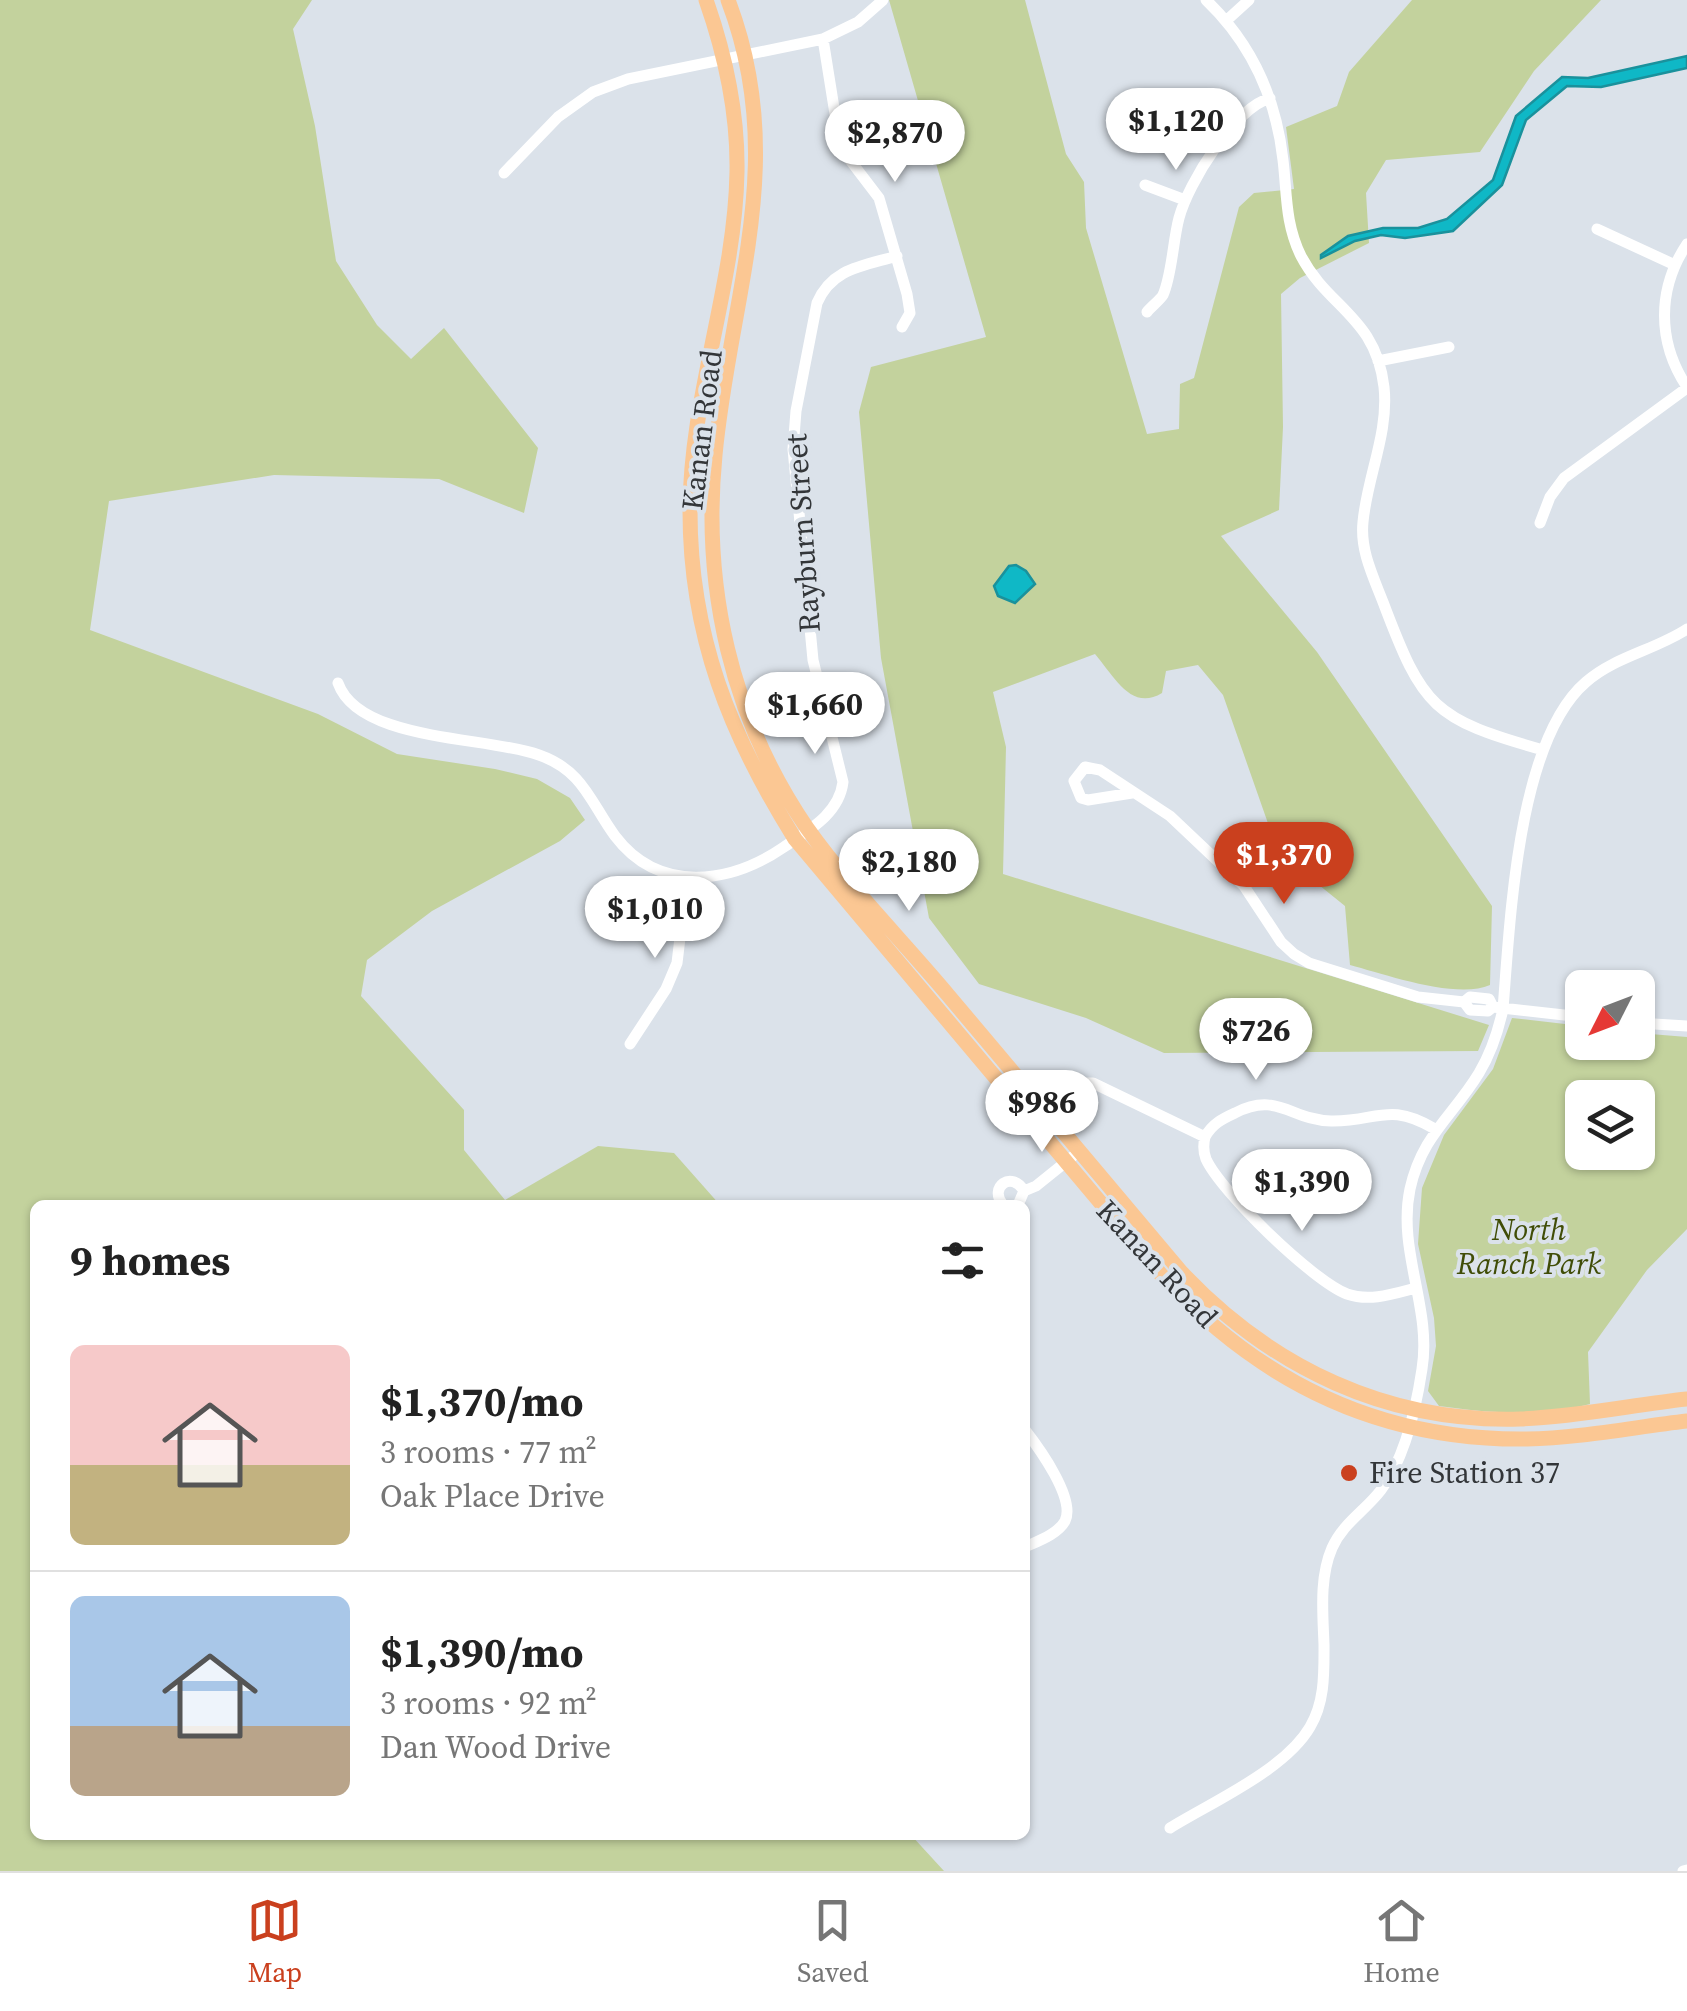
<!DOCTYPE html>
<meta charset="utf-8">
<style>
body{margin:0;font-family:"Source Serif 4",serif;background:#f2f2f2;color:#222;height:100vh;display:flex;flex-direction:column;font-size:38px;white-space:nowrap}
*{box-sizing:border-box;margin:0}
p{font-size:32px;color:#767676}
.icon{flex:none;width:55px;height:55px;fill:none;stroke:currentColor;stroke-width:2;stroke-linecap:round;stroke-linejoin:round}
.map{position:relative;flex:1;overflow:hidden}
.details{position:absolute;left:30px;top:1200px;width:1000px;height:640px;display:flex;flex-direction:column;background:#fff;border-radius:15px;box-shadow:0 2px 8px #0004}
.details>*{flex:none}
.needle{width:65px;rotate:228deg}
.tools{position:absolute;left:1565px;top:970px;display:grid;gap:20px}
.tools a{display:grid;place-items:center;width:90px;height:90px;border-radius:15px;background:#fff;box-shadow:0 2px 8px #0004;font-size:50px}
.price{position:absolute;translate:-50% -85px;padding:0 22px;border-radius:35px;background:#fff;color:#222;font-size:32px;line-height:65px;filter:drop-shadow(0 2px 5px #0008)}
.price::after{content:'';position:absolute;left:50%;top:60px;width:30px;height:22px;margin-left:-15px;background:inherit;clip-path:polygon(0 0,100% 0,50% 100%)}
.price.current{background:#ca401e;color:#fff}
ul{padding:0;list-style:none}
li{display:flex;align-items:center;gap:30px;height:250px;padding:0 40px}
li+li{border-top:2px solid #e0e0e0}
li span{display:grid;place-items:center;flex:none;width:280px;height:200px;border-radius:15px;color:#555}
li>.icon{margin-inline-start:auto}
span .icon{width:120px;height:120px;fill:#fffc;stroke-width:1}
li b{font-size:42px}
h2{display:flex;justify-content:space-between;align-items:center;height:120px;padding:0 40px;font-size:42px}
.tab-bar{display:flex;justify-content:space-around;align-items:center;height:140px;border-top:2px solid #e0e0e0;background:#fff;font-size:28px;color:#767676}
.tab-bar a{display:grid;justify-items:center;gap:5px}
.tab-bar .current{color:#ca401e}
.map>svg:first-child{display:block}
.green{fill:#c3d29d;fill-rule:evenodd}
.water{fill:#0fb8c6;stroke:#1a919c;stroke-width:2.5}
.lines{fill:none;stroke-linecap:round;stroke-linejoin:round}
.minor{stroke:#fff;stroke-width:11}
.major{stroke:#fbc793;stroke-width:15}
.poi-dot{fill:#ca401e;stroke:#dbe2ea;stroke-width:4}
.labels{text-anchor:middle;stroke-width:8;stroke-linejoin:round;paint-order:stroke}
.street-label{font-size:30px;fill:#333639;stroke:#dbe2ea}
.park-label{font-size:30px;font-style:italic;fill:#404d07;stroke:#dbe2ea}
.poi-label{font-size:30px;fill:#333639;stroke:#dbe2ea;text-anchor:start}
</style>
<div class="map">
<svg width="1687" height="1871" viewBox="0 0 1687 1871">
<rect width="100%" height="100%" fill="#dbe2ea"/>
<!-- green -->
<path class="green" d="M 0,0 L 312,0 L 293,29 L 315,126 L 336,261 L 377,325 L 411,359 L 444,328 L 538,448 L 524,513 L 439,479 L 274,475 L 109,501 L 90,630 L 318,714 L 397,754 L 495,769 L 537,779 L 570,798 L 585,820 L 560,841 L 432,911 L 367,960 L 361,996 L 464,1110 L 464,1150 L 505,1200 L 598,1146 L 674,1153 L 720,1205 L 35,1205 L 35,1835 L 848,1835 L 853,1840 L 865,1835 L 911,1835 L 944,1871 L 0,1871 Z
M 889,0 L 1025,0 L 1066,154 L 1084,182 L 1086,228 L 1147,434 L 1179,429 L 1180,384 L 1194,378 L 1239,207 L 1254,193 L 1294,189 L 1286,127 L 1337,106 L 1349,72 L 1412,0 L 1601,0 L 1534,71 L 1480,152 L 1386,160 L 1366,193 L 1369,243 L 1300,278 L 1281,294 L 1283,427 L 1279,510 L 1221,536 L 1317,652 L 1492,906 L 1490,985 C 1457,1000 1384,974 1350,965 L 1345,906 L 1278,852 L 1223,695 L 1198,665 L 1166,671 L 1162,693 C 1131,712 1114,676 1095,654 L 993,692 L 1006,747 L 1003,874 L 1489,1025 L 1478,1051 L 1164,1053 L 1086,1018 L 979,984 L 929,918 L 881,658 L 859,412 L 871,367 L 986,337 Z
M 1512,1018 L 1582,1026 L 1582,1042 L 1638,1042 L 1638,1033 L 1687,1037 L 1687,1229 L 1647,1270 L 1588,1352 L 1590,1404 C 1541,1417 1489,1413 1439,1406 L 1428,1391 L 1436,1346 L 1434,1318 L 1418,1244 L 1422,1188 L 1444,1135 L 1493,1069 ZM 1582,1098 L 1638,1098 L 1638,1152 L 1582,1152 Z"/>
<!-- water -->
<path class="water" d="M 1687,56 L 1687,68 L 1601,87 L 1567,86 L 1526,120 L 1502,185 L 1453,231 L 1405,238 L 1381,235 L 1355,241 L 1321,258 L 1321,255 L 1348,236 L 1383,228 L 1418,228 L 1447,219 L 1493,180 L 1516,116 L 1562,77 L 1588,78 Z
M 1016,565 L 1026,571 L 1035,584 L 1015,603 L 998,596 L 994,586 L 1009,566 Z"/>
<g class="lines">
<!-- minor -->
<path class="minor" d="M 1206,0 C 1251,43 1276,97 1283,160 C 1287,193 1285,224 1301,256 C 1328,308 1376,317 1384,387 C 1389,433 1367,477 1363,522 C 1360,550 1373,576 1383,602 C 1423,708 1433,719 1543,750
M 1227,20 L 1249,0
M 823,39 L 839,139 L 850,160 L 879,198 L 907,294 L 910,313 L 902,327
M 504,173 L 558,117 L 593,92 L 628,79 L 823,39 L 858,22 L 883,0
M 1145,185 L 1185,200
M 1597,229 L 1675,265
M 1687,244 C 1657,289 1657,342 1687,387
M 1147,312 C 1151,307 1160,300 1163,295 C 1172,275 1173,240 1179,218 C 1188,183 1235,108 1270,98
M 1378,361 L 1449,347
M 1540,523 L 1550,497 L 1564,478 L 1687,388
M 338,683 C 359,742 487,736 539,755 C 584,771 590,802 615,836 C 659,894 730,884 784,847 C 809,830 839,814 843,782 L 813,660 L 793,449 L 796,411 L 817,303 C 832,268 863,266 897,256
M 1132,793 L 1088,800 L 1081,798 L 1074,781 L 1085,767 L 1100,770 L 1170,816 L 1244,886 L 1281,942 L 1294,954 L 1309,963 L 1418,997 L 1464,1002 L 1470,1010 L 1488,1011 L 1493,1007 L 1582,1017
M 1464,1002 L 1470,997 L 1489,999 L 1493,1007
M 1638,1023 L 1687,1026
M 630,1044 L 666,989 L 677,963 L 687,879
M 1075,1083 L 1093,1083 L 1205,1137 C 1212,1124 1222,1119 1235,1113 C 1277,1091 1291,1120 1331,1121 C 1377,1122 1388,1101 1435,1129
M 1205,1137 C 1203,1145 1203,1151 1206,1159 C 1221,1192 1313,1281 1347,1294 C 1370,1302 1393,1294 1416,1288
M 1024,1191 L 1036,1186 L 1072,1157
M 1003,1205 C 988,1187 1012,1170 1024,1191 L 1018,1205
M 1025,1430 C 1039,1448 1076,1499 1065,1521 C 1058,1534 1038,1541 1025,1547
M 1170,1828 C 1212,1802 1285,1770 1310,1727 C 1325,1702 1324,1673 1324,1645 C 1323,1614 1319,1578 1332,1548 C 1343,1523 1365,1511 1381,1490 C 1405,1458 1416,1409 1422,1369 C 1432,1308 1397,1251 1410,1189 C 1422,1135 1453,1116 1479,1073 C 1491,1053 1498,1032 1503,1009 C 1510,923 1517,741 1586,682 C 1614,657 1655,650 1687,629
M 1683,1871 L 1687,1870"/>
<!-- major -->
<path class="major" d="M 706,0 C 725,54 738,114 737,172 C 735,286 690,396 690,511 C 690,636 730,735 795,839 L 1163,1277 C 1262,1384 1381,1441 1527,1439 C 1580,1438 1635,1427 1687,1421
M 728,0 C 790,162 730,295 715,455 C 702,587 731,717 807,828 C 849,887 902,940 948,995 C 1026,1088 1104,1180 1182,1273 C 1272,1368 1388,1423 1520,1419 C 1576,1417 1632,1405 1687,1399"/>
</g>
<!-- markers -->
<circle class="poi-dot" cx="1349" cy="1473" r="10"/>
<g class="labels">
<!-- street labels -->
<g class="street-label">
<text transform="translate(702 430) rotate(-83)" y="10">Kanan Road</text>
<text transform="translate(803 533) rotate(-94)" y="10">Rayburn Street</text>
<text transform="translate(1157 1264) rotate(47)" y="10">Kanan Road</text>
</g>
<!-- park labels -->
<g class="park-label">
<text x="1529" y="1240">North<tspan x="1529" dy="34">Ranch Park</tspan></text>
</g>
<!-- poi labels -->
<g class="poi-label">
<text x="1369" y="1483">Fire Station 37</text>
</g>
</g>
</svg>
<div class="tools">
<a><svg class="needle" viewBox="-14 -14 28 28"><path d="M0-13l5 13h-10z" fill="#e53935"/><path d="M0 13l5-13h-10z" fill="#767676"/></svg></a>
<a><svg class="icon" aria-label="layers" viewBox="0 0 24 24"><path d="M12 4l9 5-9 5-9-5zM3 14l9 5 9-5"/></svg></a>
</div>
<b class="price" style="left:1176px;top:173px">$1,120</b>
<b class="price" style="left:895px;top:185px">$2,870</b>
<b class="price" style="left:815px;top:757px">$1,660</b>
<b class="price current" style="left:1284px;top:907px">$1,370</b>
<b class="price" style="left:909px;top:914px">$2,180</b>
<b class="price" style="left:655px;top:961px">$1,010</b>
<b class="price" style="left:1256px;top:1083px">$726</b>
<b class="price" style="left:1042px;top:1155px">$986</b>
<b class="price" style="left:1302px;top:1234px">$1,390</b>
<section class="details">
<h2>9 homes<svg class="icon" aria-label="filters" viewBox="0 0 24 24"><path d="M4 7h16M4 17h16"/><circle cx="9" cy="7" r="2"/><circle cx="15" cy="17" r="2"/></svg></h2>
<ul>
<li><span style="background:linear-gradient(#f6c9c9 60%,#c2b280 0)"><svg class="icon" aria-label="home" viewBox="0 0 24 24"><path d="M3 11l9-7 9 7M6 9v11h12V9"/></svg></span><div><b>$1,370/mo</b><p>3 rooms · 77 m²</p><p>Oak Place Drive</p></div></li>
<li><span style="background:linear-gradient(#a9c7e8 65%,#b9a48a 0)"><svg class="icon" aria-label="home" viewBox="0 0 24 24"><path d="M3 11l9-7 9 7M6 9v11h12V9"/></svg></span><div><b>$1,390/mo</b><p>3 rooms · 92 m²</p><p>Dan Wood Drive</p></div></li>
</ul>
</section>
</div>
<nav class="tab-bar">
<a class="current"><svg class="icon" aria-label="map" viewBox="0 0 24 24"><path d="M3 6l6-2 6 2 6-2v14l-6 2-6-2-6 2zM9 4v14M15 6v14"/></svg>Map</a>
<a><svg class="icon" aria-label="saved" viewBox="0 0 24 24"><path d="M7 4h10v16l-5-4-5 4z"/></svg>Saved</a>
<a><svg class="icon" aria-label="home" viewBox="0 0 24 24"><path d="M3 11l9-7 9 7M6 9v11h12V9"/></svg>Home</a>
</nav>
